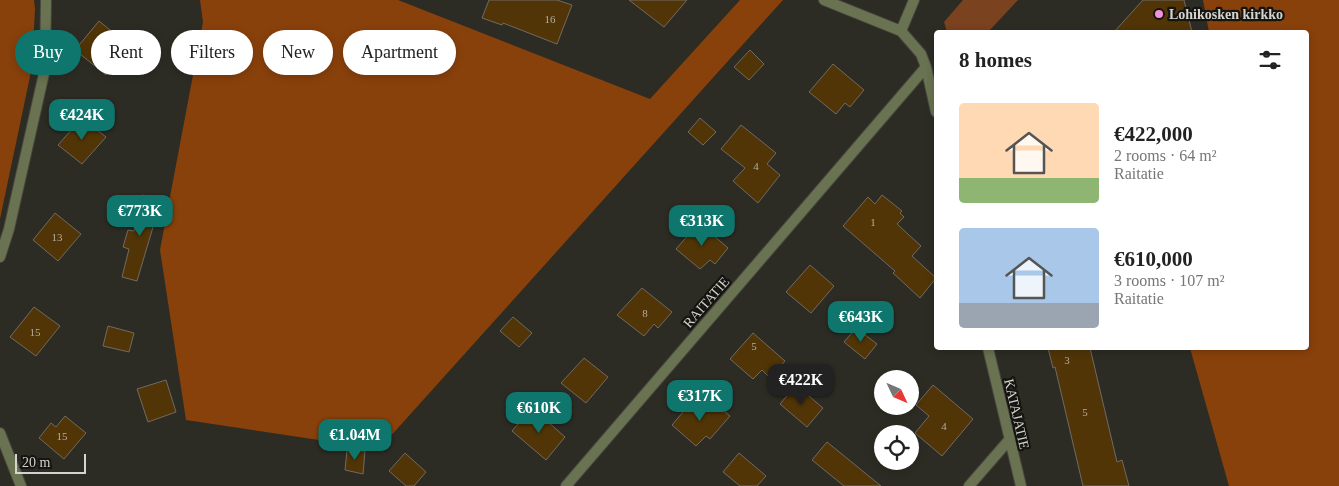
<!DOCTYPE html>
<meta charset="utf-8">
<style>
body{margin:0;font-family:Georgia,serif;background:#f2f2f2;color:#222;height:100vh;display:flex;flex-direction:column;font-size:19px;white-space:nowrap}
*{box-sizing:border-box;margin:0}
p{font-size:16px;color:#767676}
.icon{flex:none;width:28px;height:28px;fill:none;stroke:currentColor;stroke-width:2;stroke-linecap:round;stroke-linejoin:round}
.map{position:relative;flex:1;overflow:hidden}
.side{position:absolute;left:934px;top:30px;width:375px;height:320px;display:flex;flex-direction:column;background:#fff;border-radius:5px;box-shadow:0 2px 8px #0003}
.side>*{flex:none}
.guide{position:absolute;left:15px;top:30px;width:475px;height:45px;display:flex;gap:10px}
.needle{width:32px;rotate:134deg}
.tools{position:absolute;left:874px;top:370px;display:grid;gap:10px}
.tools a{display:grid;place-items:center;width:45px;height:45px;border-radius:50%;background:#fff;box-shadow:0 2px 8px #0003;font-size:25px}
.scale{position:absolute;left:15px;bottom:12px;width:71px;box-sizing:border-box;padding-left:5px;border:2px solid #d4d3ce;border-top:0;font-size:14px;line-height:18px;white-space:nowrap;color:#d4d3ce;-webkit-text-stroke:4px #151410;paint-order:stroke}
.price{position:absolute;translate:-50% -42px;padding:0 11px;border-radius:10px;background:#0f766e;color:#fff;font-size:16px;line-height:32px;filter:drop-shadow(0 1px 2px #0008)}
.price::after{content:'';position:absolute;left:50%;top:30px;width:15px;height:11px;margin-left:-8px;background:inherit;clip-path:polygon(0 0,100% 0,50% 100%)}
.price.on{background:#222;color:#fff}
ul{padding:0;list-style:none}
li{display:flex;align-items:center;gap:15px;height:125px;padding:0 25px}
li span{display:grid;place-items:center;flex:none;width:140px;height:100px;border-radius:5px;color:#555}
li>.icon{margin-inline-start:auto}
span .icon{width:60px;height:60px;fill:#fffc;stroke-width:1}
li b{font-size:21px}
h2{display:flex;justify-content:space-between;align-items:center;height:60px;padding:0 25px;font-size:21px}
.chip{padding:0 18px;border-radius:22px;background:#fff;box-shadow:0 2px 8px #0003;font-size:18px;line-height:45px}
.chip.on{background:#0f766e;color:#fff}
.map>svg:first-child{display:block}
.green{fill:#7a421f}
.forest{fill:#89410b}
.building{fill:#513507;stroke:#706a63}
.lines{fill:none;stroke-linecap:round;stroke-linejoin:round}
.lane-casing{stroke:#48473f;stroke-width:12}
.street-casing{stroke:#48473f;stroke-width:12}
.lane{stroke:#697351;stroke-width:10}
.street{stroke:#697351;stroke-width:10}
.poi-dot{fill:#f391d6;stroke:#151410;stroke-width:2}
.labels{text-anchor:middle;stroke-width:4.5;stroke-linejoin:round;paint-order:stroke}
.number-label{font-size:11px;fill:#b3ac9c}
.poi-label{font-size:14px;font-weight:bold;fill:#d4d3ce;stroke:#151410;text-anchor:start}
.street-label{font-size:14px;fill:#d4d3ce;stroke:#151410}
</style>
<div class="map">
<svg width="1339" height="486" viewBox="0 0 1339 486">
<rect width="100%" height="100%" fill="#2d2c24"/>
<!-- green -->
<path class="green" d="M 963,0 L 1018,0 L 988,32 L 947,32 L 944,22 Z"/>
<!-- forest -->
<path class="forest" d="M 0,0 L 34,0 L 35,9 L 32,67 L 0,219 Z
M 200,0 L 398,0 L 650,99 L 740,0 L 783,0 L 379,449 L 186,420 L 160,250 L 203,22 Z
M 1203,0 L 1339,0 L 1339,486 L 1229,486 L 1190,348 L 1306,348 L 1306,32 L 1209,32 Z"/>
<!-- building -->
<path class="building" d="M 489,0 L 557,0 L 572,5 L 557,44 L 503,23 L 502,25 L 482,18 Z
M 629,0 L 687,0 L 664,27 Z
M 1143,0 L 1184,0 L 1192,32 L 1114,32 Z
M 99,21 L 125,42 L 113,56 L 118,60 L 106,75 L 75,50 Z
M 750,50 L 764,64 L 749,80 L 734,67 Z
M 833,64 L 864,90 L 850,107 L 845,103 L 836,114 L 809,92 Z
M 82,118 L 106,137 L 82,164 L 58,145 Z
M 700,118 L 716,132 L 703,145 L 688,132 Z
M 741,125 L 776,153 L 767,164 L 780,175 L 758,203 L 733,181 L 745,168 L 721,149 Z
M 143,195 L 161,200 L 137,281 L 122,277 L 129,249 L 123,247 L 128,230 L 134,231 Z
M 882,195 L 902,211 L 900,213 L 904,217 L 897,224 L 921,246 L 912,256 L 936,278 L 920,298 L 893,273 L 895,271 L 843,226 L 868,197 L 875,204 Z
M 55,213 L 81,234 L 58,261 L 33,240 Z
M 699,223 L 728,248 L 715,264 L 710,260 L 700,269 L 676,249 Z
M 810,265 L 834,286 L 811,313 L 786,292 Z
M 642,288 L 672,312 L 658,328 L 654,324 L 644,336 L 617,315 Z
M 34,307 L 60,326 L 36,356 L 10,337 Z
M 513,317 L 532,333 L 519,347 L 500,331 Z
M 108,326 L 134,333 L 129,352 L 103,346 Z
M 856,328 L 877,344 L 865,359 L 844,342 Z
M 753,333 L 785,361 L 770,378 L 762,370 L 753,379 L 730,359 Z
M 1048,348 L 1090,348 L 1117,462 L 1122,460 L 1129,486 L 1083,486 L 1055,367 L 1053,368 Z
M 584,358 L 608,377 L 586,403 L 561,383 Z
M 166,380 L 176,412 L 148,422 L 137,389 Z
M 796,385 L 823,408 L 807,427 L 780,404 Z
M 933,385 L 973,419 L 942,456 L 915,433 L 929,416 L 916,405 Z
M 694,399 L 707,410 L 714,402 L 730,416 L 710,439 L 706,436 L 696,446 L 672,425 Z
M 532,408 L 565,437 L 546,460 L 512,431 Z
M 65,416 L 86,433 L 64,459 L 39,438 L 51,423 L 56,427 Z
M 827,442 L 881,486 L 844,486 L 812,460 Z
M 347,450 L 365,451 L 363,474 L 345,470 Z
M 405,453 L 426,472 L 414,486 L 406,486 L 389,471 Z
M 739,453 L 766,476 L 757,486 L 740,486 L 723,472 Z"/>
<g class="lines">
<!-- lane casing -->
<g class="lane-casing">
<path id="lane" d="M 901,31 L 914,0"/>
</g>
<!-- street casing -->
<g class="street-casing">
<path id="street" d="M 824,0 L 901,31 L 921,54 L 926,67 L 936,112
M 0,257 L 9,229 L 45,69 L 46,0
M 988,348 L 1021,486
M 0,433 L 21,486
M 566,486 L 926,67
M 969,486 L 1009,440"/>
</g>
<!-- lane -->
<use href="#lane" class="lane"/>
<!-- street -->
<use href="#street" class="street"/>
</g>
<!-- markers -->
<circle class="poi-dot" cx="1159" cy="14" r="5"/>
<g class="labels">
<!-- number labels -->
<g class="number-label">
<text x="550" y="23">16</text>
<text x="756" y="170">4</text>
<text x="873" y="226">1</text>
<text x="57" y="241">13</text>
<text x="645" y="317">8</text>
<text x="35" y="336">15</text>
<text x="754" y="350">5</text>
<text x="1067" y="364">3</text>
<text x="1085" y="416">5</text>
<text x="944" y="430">4</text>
<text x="62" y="440">15</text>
</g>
<!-- poi labels -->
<g class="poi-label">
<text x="1169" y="19">Lohikosken kirkko</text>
</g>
<!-- street labels -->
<g class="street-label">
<text transform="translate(706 302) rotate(-49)" y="5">RAITATIE</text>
<text transform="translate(1017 414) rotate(77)" y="5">KATAJATIE</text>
</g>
</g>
</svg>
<div class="tools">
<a><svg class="needle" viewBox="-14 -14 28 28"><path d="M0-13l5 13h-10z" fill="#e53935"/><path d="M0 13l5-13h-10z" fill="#767676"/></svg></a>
<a><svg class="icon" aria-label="locate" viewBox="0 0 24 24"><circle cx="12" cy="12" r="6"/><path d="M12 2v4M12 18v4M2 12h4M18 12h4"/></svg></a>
</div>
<div class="scale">20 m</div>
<b class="price" style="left:82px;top:141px">€424K</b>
<b class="price" style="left:140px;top:237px">€773K</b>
<b class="price" style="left:702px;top:247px">€313K</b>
<b class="price" style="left:861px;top:343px">€643K</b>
<b class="price on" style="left:801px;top:406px">€422K</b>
<b class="price" style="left:700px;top:422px">€317K</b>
<b class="price" style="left:539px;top:434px">€610K</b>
<b class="price" style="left:355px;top:461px">€1.04M</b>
<div class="guide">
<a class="chip on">Buy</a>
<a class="chip">Rent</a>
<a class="chip">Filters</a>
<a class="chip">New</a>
<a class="chip">Apartment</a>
</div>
<section class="side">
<h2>8 homes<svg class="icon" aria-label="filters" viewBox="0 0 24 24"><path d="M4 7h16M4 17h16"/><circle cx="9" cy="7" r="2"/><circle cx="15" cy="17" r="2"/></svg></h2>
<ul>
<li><span style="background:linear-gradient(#ffd9b3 75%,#8fb573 0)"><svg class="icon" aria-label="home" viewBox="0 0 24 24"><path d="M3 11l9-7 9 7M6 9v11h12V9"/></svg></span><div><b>€422,000</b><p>2 rooms · 64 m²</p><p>Raitatie</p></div></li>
<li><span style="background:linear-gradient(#a9c7e8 75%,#9aa5b1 0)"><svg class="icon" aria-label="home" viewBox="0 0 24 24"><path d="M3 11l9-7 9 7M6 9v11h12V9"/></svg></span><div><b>€610,000</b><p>3 rooms · 107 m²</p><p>Raitatie</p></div></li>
</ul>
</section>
</div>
